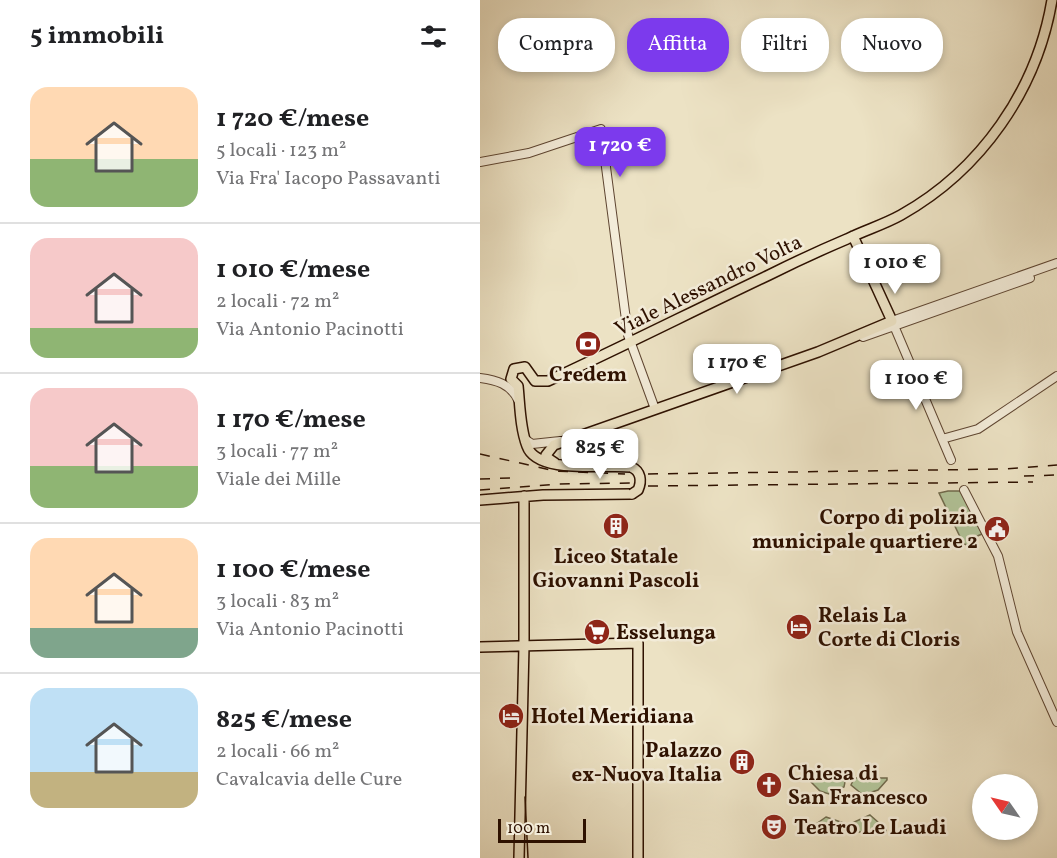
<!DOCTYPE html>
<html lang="it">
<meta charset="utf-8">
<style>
body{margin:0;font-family:Vollkorn,serif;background:#f6f6f6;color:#202124;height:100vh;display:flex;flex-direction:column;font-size:22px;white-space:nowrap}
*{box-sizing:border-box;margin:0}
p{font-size:20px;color:#757577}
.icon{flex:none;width:33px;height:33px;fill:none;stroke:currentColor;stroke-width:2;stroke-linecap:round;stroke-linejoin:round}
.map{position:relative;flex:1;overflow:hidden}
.drawer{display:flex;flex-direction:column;background:#fff;width:480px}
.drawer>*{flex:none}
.top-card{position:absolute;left:18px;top:18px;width:468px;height:54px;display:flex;gap:12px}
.needle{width:39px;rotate:304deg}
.controls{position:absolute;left:492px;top:774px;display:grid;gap:12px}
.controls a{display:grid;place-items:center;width:66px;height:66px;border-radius:50%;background:#fff;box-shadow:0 3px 9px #0003;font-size:30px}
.scale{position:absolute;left:18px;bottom:15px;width:88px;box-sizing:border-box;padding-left:6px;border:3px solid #2e1100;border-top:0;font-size:16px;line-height:21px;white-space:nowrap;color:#2e1100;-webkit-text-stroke:4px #f3ecd9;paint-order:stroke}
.price{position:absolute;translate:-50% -51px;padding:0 14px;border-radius:12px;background:#fff;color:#222;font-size:20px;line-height:39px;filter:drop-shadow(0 2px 3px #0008)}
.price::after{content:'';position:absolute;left:50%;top:36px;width:18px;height:14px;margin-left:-9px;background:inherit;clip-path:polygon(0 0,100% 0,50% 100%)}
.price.current{background:#7c3aed;color:#fff}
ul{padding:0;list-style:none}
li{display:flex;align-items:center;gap:18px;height:150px;padding:0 30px}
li+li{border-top:2px solid #e0e0e0}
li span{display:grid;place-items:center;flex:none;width:168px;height:120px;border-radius:18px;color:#555}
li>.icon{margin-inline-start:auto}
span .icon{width:72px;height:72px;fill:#fffc;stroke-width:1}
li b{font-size:26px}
h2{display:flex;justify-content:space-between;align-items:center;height:72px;padding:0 30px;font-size:26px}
.tag{padding:0 21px;border-radius:24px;background:#fff;box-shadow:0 3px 9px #0003;font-size:21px;line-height:54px}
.tag.current{background:#7c3aed;color:#fff}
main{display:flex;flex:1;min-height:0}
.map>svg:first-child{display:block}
.green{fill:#b2c499;stroke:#706a4c;stroke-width:1.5}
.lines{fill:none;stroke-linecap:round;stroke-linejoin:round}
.minor-casing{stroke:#5e4531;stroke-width:10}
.major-casing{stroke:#2e1100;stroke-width:12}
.minor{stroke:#f3ecd9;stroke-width:8}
.major{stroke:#ece2c4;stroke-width:9}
.tram{stroke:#2e1100;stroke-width:1.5}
.rail{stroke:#2e1100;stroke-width:1.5;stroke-dasharray:10 10;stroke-linecap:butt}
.major-bridge-casing{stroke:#2e1100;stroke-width:12;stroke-linecap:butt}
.major-bridge{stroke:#ece2c4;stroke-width:9}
.labels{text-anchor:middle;stroke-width:5;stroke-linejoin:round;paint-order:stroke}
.street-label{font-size:21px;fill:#2e1100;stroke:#f3ecd9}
.poi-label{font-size:21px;font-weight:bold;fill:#2e1100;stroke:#f3ecd9;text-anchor:start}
</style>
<main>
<section class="drawer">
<h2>5 immobili<svg class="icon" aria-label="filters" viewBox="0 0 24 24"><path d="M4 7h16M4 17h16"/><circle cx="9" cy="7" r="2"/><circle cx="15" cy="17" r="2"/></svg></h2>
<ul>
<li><span style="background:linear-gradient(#ffd9b3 60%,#8fb573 0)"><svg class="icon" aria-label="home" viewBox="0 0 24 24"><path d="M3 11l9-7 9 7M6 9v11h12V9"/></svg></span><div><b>1 720 €/mese</b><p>5 locali · 123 m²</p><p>Via Fra' Iacopo Passavanti</p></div></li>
<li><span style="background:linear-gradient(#f6c9c9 75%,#8fb573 0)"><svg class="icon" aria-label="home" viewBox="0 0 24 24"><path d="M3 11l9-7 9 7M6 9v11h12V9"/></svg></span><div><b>1 010 €/mese</b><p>2 locali · 72 m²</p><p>Via Antonio Pacinotti</p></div></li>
<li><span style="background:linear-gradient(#f6c9c9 65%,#8fb573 0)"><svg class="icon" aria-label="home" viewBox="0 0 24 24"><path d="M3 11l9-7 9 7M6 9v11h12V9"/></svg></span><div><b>1 170 €/mese</b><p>3 locali · 77 m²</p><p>Viale dei Mille</p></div></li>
<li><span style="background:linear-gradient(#ffd9b3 75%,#7fa58c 0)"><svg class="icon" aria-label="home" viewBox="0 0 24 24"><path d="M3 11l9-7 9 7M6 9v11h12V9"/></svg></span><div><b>1 100 €/mese</b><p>3 locali · 83 m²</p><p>Via Antonio Pacinotti</p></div></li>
<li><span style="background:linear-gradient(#bfe0f5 70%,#c2b280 0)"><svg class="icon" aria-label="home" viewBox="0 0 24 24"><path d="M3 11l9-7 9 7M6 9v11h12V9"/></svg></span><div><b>825 €/mese</b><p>2 locali · 66 m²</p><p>Cavalcavia delle Cure</p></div></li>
</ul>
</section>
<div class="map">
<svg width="577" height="858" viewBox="0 0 577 858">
<rect width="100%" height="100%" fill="#ece2c4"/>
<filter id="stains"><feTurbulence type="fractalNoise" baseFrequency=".00333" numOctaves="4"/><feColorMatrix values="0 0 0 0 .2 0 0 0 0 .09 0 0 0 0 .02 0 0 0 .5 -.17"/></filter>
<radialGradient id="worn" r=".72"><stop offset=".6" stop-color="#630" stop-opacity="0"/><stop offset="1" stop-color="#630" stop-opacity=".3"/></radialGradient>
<!-- green -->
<path class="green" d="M 468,491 L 483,491 L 502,534 L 488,540 L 491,548 L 483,543 L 459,493 Z
M 361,778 L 365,782 L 364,787 L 354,790 L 349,794 L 340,791 L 329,780 Z
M 374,778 L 407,778 L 407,780 L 398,790 L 383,795 L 371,785 Z
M 390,815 L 406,829 L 406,832 L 374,832 L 371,830 L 372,823 Z
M 346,817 L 364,823 L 365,831 L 361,833 L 330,833 L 332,827 Z"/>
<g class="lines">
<!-- minor casing -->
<g class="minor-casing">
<path id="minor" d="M 0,162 L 49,153 L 121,129 L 148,335 L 175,409
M 383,337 L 550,278
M 0,378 C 16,380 31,384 38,400
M 45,439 L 52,444 L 80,441
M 462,439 L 498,429 L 577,376
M 471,460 L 412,321 L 577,263
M 484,490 L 518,556 L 537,632 L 577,722"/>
</g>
<!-- major casing -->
<g class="major-casing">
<path id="major" d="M 75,463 L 69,459 L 66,455 L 74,445 L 338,352 L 412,321 L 373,236
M 151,467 C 126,464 57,475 47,446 C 40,428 40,405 38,386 L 31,379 L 34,369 L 45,367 L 55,381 L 68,381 C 142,347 215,310 289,275 C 315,262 341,250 367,239 C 385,230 403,225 421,215 C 501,170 557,90 572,0
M 0,500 L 63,495 L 152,494
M 0,647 L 158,643 L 158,858
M 39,858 L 44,646 L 44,496"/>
</g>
<!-- minor -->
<use href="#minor" class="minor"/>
<!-- major -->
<use href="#major" class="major"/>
<!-- tram -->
<path class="tram" d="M 45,797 L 48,858"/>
<!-- rail -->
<path class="rail" d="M 0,454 L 75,471 L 145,474
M 168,474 L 524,469 L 577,465
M 544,476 L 577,475
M 0,479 L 30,478
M 168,486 L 553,482
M 0,490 L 78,484 L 153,483"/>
<!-- major-bridge casing -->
<g class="major-bridge-casing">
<path id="major-bridge" d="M 151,467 C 161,471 162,481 158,490 L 152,494"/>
</g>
<!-- major-bridge -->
<use href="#major-bridge" class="major-bridge"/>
</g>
<!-- icons -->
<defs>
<g id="bank-disc" transform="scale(1.35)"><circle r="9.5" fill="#8f2418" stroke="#f3ecd9"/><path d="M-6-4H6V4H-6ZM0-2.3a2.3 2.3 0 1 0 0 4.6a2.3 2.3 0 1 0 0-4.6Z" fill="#fff"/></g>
<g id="building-disc" transform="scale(1.35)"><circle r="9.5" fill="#8f2418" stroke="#f3ecd9"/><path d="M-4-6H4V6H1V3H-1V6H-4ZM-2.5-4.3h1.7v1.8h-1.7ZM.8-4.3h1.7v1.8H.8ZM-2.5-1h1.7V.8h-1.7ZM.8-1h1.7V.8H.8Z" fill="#fff"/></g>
<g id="civic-disc" transform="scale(1.35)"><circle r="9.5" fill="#8f2418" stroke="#f3ecd9"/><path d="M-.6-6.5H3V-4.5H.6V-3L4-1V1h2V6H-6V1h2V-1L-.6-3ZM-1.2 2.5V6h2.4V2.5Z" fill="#fff"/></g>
<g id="hotel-disc" transform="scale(1.35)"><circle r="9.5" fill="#8f2418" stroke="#f3ecd9"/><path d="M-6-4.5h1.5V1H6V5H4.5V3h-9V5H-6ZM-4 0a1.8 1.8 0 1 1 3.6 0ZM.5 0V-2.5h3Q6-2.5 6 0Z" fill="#fff"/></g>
<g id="supermarket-disc" transform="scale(1.35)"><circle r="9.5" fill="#8f2418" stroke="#f3ecd9"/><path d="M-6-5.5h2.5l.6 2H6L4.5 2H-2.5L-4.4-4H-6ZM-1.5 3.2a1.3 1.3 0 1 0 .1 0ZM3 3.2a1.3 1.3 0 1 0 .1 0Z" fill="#fff"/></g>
<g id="church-disc" transform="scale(1.35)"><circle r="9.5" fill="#8f2418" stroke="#f3ecd9"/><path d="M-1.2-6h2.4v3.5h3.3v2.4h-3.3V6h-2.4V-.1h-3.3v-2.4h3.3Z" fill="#fff"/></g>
<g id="theatre-disc" transform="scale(1.35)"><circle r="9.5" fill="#8f2418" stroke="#f3ecd9"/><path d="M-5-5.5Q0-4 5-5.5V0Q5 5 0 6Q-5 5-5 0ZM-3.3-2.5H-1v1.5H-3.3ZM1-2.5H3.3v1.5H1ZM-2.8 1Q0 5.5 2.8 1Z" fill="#fff"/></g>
</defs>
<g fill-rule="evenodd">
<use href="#bank-disc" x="108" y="344"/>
<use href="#building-disc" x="136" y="526"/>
<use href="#civic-disc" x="517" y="529"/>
<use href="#hotel-disc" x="319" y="627"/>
<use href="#supermarket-disc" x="117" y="632"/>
<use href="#hotel-disc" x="31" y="716"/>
<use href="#building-disc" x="262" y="762"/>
<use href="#church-disc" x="289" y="785"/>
<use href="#theatre-disc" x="294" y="827"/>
</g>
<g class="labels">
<!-- street labels -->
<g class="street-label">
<text transform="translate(228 285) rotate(-26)" y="7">Viale Alessandro Volta</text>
</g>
<!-- poi labels -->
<g class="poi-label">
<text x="108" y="381" text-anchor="middle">Credem</text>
<text x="498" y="524" text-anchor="end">Corpo di polizia<tspan x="498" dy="24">municipale quartiere 2</tspan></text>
<text x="136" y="563" text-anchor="middle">Liceo Statale<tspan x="136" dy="24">Giovanni Pascoli</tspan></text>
<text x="338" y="622">Relais La<tspan x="338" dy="24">Corte di Cloris</tspan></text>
<text x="136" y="639">Esselunga</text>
<text x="51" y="723">Hotel Meridiana</text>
<text x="242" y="757" text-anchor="end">Palazzo<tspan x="242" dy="24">ex-Nuova Italia</tspan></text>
<text x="308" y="780">Chiesa di<tspan x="308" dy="24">San Francesco</tspan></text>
<text x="314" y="834">Teatro Le Laudi</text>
</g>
</g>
<rect width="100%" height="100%" filter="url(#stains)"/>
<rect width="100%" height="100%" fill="url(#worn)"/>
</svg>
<div class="controls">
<a><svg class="needle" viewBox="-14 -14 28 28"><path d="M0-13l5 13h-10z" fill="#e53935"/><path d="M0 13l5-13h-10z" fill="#757577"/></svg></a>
</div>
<div class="scale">100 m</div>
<b class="price current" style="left:140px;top:178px">1 720 €</b>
<b class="price" style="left:415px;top:295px">1 010 €</b>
<b class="price" style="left:257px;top:395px">1 170 €</b>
<b class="price" style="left:436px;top:411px">1 100 €</b>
<b class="price" style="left:120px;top:480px">825 €</b>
<div class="top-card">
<a class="tag">Compra</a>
<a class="tag current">Affitta</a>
<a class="tag">Filtri</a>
<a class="tag">Nuovo</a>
</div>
</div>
</main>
